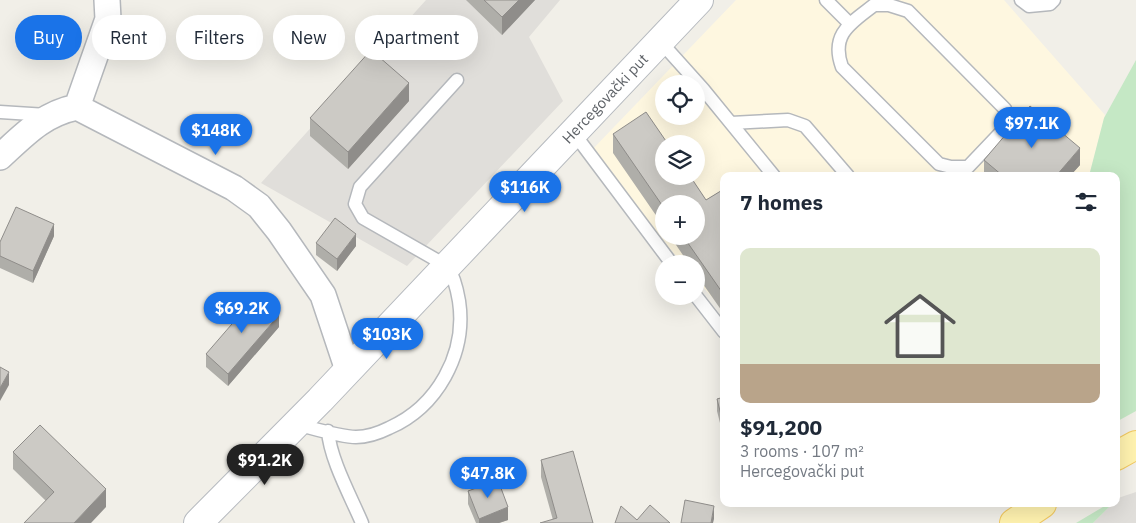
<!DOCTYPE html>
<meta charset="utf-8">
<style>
body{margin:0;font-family:"IBM Plex Sans",sans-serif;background:#f2f2f3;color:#1f2937;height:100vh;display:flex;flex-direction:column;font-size:19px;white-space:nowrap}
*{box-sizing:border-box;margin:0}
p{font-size:16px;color:#747a83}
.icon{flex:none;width:28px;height:28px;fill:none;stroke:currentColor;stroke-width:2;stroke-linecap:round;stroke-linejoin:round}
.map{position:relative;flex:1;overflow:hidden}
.details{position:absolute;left:720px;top:172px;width:400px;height:335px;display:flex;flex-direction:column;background:#fff;border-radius:10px;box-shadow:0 5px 20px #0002}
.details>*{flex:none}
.hud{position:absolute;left:15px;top:15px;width:475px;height:45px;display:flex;gap:10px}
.buttons{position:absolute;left:655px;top:75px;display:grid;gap:10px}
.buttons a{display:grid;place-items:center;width:50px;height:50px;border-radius:50%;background:#fff;box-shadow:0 5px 20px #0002;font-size:25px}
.price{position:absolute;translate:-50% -42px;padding:0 11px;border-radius:18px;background:#1a73e8;color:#fff;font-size:16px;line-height:32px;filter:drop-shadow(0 1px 2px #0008)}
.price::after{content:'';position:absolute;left:50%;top:30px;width:15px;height:11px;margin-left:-8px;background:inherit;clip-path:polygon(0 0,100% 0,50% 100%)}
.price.active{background:#222;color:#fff}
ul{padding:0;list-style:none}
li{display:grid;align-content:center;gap:10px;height:265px;padding:0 20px}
li span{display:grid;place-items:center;height:155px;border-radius:10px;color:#555}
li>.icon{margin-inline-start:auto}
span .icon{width:90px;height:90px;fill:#fffc;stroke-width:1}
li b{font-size:21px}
h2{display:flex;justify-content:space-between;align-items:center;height:60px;padding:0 20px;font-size:21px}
.tag{padding:0 18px;border-radius:22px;background:#fff;box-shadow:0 5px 20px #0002;font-size:18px;line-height:45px}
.tag.active{background:#1a73e8;color:#fff}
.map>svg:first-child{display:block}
.commercial{fill:#fef7e0;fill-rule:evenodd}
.industrial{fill:#e0deda}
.green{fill:#c5e8c5}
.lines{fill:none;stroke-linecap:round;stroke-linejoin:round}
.lane-casing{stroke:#b5b8bc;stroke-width:15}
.street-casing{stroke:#b5b8bc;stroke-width:28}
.secondary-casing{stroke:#b6babf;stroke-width:30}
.primary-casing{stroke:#f2c960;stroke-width:30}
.lane{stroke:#fff;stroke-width:12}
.street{stroke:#fff;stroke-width:25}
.secondary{stroke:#fff;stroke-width:28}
.primary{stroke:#fff2af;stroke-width:28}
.wall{fill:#afaea9}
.shaded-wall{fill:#8f8d8a}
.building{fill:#cccac5;stroke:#8f8d8a}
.labels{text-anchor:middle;stroke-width:5;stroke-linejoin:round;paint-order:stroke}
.street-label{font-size:15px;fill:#5f6368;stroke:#fff}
</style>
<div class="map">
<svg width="1136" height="523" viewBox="0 0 1136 523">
<rect width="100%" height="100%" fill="#f1efe8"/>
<!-- commercial -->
<path class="commercial" d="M 736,0 L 1004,0 L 1105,115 L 1089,176 L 724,176 L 724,311 L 696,279 L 696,264 L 683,264 L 589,153 ZM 664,84 L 696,84 L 696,116 L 664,116 ZM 664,144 L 696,144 L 696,176 L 664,176 ZM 664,204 L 696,204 L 696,236 L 664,236 Z"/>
<!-- industrial -->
<path class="industrial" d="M 426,0 L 560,0 L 529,37 L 563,101 L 407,266 L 261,183 Z
M 1136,492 L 1136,523 L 1093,523 L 1112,504 L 1116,504 L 1118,498 Z"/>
<!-- green -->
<path class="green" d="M 1136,60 L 1136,411 L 1116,422 L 1116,176 L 1089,176 L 1104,118 Z
M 1108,504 L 1112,504 L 1093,523 L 1076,523 Z"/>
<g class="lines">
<!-- lane casing -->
<g class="lane-casing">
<path id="lane" d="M 826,0 L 850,24
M 1021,0 L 1029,6 L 1050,4 L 1054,0
M 874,5 L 889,5 L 908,11 L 1005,109 L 1007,126 L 968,167 L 951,167 L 939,164 L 842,67 C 830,34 851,23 874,5 Z
M 659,40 L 703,89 L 774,176
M 0,112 L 47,115
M 731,123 L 788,120 L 805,126 L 848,176
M 573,132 L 672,264
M 696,296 L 724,332
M 296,424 C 312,428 340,437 356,437 C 366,437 379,433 389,428 C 437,407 467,354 459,301 C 457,289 454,276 447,266 L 363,218 L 355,204 L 360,187 L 457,80
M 328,431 C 330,459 351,497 362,523"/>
</g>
<!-- street casing -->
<g class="street-casing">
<path id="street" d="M 77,107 L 108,19 L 107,0
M 0,157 C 25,134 43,114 77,107 L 234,188 L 259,206 L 279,231 L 323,295 L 348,370"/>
</g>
<!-- secondary casing -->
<g class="secondary-casing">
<g id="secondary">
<path id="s1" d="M 198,523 L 320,400 L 699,0"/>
</g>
</g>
<!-- primary casing -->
<g class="primary-casing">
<path id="primary" d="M 1116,456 L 1136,445
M 1014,523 L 1042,504"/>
</g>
<!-- lane -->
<use href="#lane" class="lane"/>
<!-- street -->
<use href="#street" class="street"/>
<!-- secondary -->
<use href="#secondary" class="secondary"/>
<!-- primary -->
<use href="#primary" class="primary"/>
</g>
<!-- wall -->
<path class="wall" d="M 466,0 L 535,0 L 502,35 Z
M 409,101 L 348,169 L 310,136 L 310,118 Z
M 613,134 L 706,200 L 724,189 L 724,314 L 696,274 L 696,264 L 689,264 L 670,236 L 696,236 L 664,204 L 664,227 L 613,153 Z
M 984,160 L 1080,165 L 1070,176 L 984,176 Z
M 54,236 L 33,283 L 0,268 L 0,242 Z
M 316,243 L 356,246 L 337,271 L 316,255 Z
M 279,327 L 228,386 L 206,367 L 206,354 Z
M 724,397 L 724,439 L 717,411 L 717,399 Z
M 13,452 L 106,507 L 46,501 L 13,469 Z
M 541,460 L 593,523 L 553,520 L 541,477 Z
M 468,491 L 508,520 L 499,523 L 476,523 L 468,504 Z"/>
<!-- shaded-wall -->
<path class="shaded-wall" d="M 519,0 L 535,0 L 502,35 L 502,17 Z
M 409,83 L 409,101 L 348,169 L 348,152 Z
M 1080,148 L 1080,165 L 1070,176 L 1056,176 Z
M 54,224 L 54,236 L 33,283 L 33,271 Z
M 356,234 L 356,246 L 337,271 L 337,259 Z
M 279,315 L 279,327 L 228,386 L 228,374 Z
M 9,372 L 9,385 L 0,401 L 0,388 Z
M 106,489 L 106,507 L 91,523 L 74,523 Z
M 714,506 L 714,519 L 713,523 L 711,523 Z
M 508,507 L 508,520 L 499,523 L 479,523 L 479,519 Z"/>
<!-- building -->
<path class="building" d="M 484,0 L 519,0 L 502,17 Z
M 371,50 L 409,83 L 348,152 L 310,118 Z
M 1030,106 L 1080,148 L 1056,176 L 1003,176 L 984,160 Z
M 646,112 L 668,144 L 664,144 L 664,176 L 690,176 L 706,200 L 724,189 L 724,295 L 683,236 L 696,236 L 696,204 L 664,204 L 664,208 L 613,134 Z
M 16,207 L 54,224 L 33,271 L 0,256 L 0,242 Z
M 335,218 L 356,234 L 337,259 L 316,243 Z
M 257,295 L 279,315 L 228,374 L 206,354 Z
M 0,367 L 9,372 L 0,388 Z
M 724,397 L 724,427 L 717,399 Z
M 40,425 L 106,489 L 74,523 L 24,523 L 54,492 L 13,452 Z
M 573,451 L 593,523 L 540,523 L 557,518 L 541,460 Z
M 498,480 L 508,507 L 479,519 L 468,491 Z
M 685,500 L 714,506 L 711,523 L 681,523 Z
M 650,505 L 670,523 L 615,523 L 621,506 L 637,520 Z"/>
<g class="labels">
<!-- street labels -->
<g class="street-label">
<text dy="5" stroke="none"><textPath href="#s1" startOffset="588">Hercegovački put</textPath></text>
</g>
</g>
</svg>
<div class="buttons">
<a><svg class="icon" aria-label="locate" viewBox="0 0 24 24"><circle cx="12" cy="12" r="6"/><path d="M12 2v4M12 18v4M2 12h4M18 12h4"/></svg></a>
<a><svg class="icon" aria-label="layers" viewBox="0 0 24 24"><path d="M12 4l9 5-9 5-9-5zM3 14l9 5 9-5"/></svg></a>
<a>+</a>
<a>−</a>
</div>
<b class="price" style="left:1032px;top:149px">$97.1K</b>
<b class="price" style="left:216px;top:156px">$148K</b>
<b class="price" style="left:525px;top:213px">$116K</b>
<b class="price" style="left:242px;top:334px">$69.2K</b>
<b class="price" style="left:387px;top:360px">$103K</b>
<b class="price active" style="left:265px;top:486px">$91.2K</b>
<b class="price" style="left:488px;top:499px">$47.8K</b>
<div class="hud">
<a class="tag active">Buy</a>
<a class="tag">Rent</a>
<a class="tag">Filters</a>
<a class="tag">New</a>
<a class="tag">Apartment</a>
</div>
<section class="details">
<h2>7 homes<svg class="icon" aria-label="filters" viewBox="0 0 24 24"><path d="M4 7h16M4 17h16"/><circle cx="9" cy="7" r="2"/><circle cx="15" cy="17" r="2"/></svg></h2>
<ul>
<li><span style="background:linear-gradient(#dfe7d0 75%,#b9a48a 0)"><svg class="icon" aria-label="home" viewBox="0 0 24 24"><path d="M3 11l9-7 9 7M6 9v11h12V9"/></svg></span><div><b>$91,200</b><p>3 rooms · 107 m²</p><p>Hercegovački put</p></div></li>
</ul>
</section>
</div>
